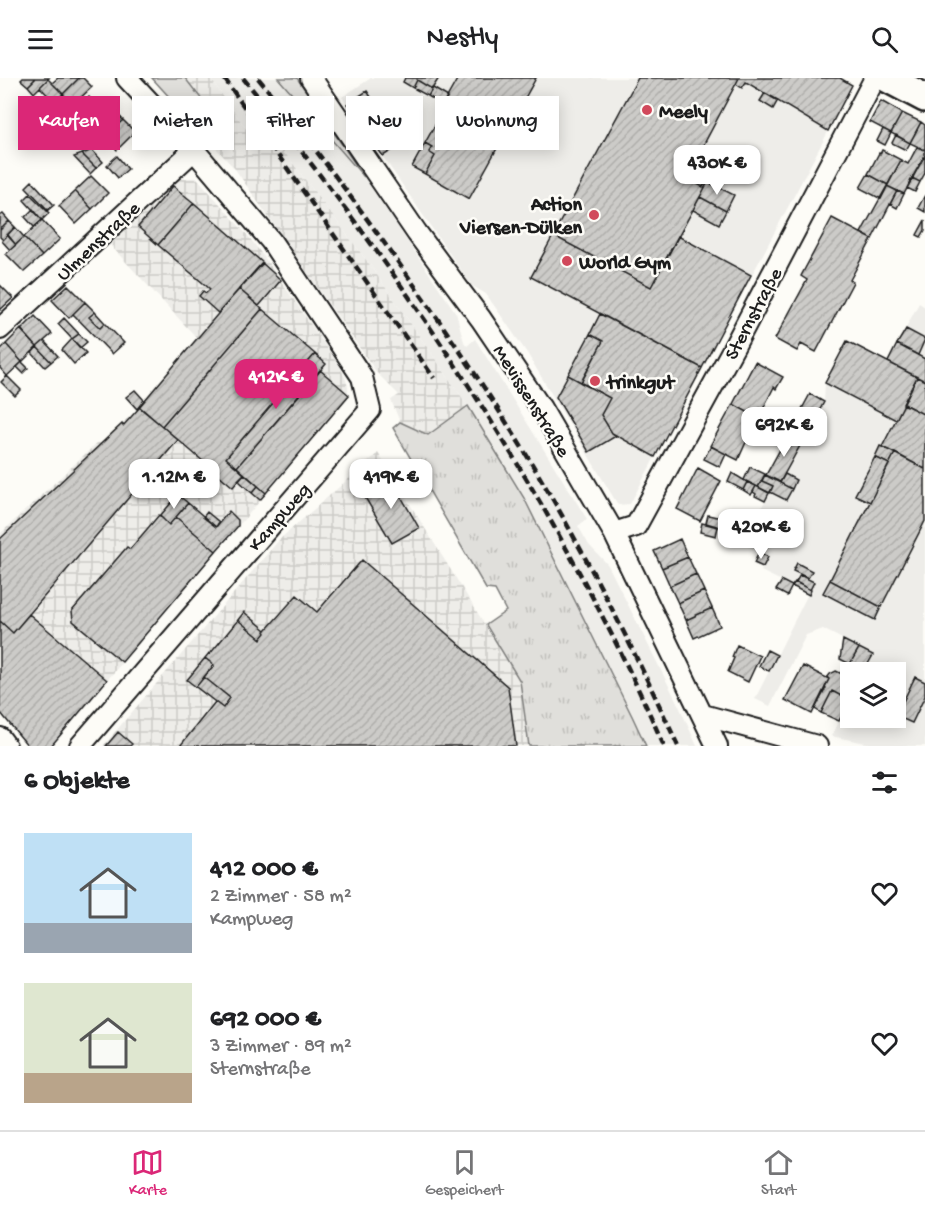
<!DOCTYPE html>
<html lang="de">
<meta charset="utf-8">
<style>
body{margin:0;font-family:"Gochi Hand",sans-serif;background:#f2f2f2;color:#202124;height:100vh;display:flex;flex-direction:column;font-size:22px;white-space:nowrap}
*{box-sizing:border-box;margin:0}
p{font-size:20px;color:#757577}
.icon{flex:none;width:33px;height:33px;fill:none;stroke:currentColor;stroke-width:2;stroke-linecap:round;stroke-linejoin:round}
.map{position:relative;height:668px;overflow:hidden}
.details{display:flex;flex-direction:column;background:#fff;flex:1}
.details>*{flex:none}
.guide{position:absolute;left:18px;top:18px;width:600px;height:54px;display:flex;gap:12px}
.fabs{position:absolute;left:840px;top:584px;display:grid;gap:12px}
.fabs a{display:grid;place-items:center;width:66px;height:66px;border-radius:0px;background:#fff;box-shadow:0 3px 15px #0003;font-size:30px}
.price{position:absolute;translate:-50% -51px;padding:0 14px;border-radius:12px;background:#fff;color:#222;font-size:20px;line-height:39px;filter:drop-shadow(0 2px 3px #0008)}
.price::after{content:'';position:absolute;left:50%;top:36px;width:18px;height:14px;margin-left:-9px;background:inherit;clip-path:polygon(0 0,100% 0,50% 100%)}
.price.selected{background:#db2777;color:#fff}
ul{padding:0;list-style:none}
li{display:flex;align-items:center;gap:18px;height:150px;padding:0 24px}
li span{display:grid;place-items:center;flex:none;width:168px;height:120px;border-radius:0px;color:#555}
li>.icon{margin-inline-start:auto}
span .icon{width:72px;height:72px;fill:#fffc;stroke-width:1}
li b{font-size:26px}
h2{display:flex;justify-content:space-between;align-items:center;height:72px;padding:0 24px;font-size:26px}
.tag{padding:0 21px;border-radius:0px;background:#fff;box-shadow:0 3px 15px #0003;font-size:21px;line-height:54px}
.tag.selected{background:#db2777;color:#fff}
header{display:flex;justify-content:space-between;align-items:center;height:78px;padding:0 24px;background:#fff;font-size:27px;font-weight:600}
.dock{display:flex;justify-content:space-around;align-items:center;height:84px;border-top:2px solid #e0e0e0;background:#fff;font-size:16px;color:#757577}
.dock a{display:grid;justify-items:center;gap:3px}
.dock .selected{color:#db2777}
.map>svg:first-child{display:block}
.built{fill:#eeede9}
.industrial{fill:url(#industrial-grid)}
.grass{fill:url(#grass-tufts);stroke:#7e7e7c;stroke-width:1.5}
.garden{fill:#e0dfdb;stroke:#7e7e7c;stroke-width:1.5}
.building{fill:url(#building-hatch);stroke:#1c1c1c;stroke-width:1.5}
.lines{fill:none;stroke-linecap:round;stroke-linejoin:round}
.street-casing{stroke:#1c1c1c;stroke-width:24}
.secondary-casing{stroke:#1c1c1c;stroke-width:32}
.street{stroke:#fdfcf7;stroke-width:20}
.secondary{stroke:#fdfcf7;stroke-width:27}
.rail{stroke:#1c1c1c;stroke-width:4.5;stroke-dasharray:9 4.5;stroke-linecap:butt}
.poi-dot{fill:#d1495b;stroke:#fdfcf7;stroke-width:2}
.labels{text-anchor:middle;stroke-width:5;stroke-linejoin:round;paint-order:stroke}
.poi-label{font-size:20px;font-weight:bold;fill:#1c1c1c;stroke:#fdfcf7;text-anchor:start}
.street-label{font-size:20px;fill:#1c1c1c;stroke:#fdfcf7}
</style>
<header><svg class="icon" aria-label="menu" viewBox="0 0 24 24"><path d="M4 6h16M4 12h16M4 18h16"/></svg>Nestly<svg class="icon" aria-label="search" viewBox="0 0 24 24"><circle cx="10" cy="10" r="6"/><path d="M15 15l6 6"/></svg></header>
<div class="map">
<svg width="925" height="668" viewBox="0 0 925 668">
<defs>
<pattern id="industrial-grid" width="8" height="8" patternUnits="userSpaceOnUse" patternTransform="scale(1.5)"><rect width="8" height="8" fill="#eeede9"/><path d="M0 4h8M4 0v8" fill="none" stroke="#cccbc7"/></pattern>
<pattern id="grass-tufts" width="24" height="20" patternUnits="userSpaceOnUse" patternTransform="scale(1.5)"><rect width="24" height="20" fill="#e0dfdb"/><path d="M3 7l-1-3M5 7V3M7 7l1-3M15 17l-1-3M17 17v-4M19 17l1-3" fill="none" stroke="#c0bfbb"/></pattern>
<pattern id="building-hatch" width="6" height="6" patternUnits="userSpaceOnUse" patternTransform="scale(1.5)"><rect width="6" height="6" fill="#cccbc8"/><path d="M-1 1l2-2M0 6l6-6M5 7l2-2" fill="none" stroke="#afaeab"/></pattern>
</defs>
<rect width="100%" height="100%" fill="#fdfcf7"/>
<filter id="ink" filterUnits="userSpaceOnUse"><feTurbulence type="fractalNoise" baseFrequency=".0167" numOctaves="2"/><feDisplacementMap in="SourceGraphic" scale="12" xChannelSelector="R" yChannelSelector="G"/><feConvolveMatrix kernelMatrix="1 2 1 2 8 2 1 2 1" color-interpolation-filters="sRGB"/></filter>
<g filter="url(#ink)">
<!-- built -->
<path class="built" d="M 210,0 L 278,0 L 364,99 L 456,235 L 464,264 L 467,268 L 475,261 L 587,441 L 578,448 L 589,467 L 608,487 L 679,628 L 697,668 L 646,668 L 632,638 L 524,420 L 468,328 L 370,187 L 266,50 L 252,59 Z
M 371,0 L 841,0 L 853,7 L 630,426 L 618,427 L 527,275 L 486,216 L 471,207 L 342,19 Z
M 919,225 L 925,229 L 925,668 L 880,668 L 831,658 L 850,621 L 850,639 L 896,639 L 896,594 L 864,594 L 873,577 L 823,551 L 806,557 L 770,628 L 755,621 L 808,516 L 761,493 L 768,479 L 742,465 L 776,403 L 780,404 L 824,324 L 825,304 L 847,263 L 888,283 Z"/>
<!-- industrial -->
<path class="industrial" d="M 185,0 L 210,0 L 252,59 L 266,50 L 370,187 L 468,328 L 428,357 L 400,344 L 391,322 L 399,317 L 377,295 L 235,91 L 183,34 L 202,23 Z
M 182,100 L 197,100 L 249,159 L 278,198 L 282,201 L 281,203 L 340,289 L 345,299 L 348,309 L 348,315 L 350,317 L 51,668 L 27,668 L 0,635 L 0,456 L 98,364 L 101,366 L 137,331 L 197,260 L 110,167 Z
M 378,375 L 520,603 L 529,668 L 103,668 L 280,461 Z"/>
<!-- grass -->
<path class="grass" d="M 468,328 L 524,420 L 632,638 L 646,668 L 529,668 L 520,603 L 486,547 L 506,533 L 495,512 L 486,511 L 393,350 L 400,344 L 428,357 Z"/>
<!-- garden -->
<path class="garden" d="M 152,0 L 185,0 L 203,23 L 183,34 Z
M 278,0 L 297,0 L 364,99 Z"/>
<!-- building -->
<path class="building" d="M 23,0 L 36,0 L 28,8 L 21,2 Z
M 36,0 L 49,0 L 34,15 L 28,8 Z
M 58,0 L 79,0 L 63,16 L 52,5 Z
M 79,0 L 83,0 L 92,9 L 73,27 L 63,16 Z
M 405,0 L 439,0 L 432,11 L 417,2 L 413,10 L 403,4 Z
M 458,0 L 536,0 L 469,121 L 425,96 L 435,78 L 429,74 L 432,69 L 425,65 L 440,38 L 437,37 Z
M 638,0 L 739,0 L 686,100 L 703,109 L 707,102 L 708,104 L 651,209 L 552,157 L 554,155 Z
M 739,0 L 840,0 L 852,7 L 828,53 L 746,4 L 742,10 L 736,6 Z
M 48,1 L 63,16 L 54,24 L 40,9 Z
M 417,2 L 432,11 L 428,18 L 413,10 Z
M 433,10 L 448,19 L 443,27 L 428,18 Z
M 367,13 L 381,34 L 362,47 L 347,26 Z
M 765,15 L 778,22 L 773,31 L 760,23 Z
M 63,16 L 73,27 L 66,33 L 56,23 Z
M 89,19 L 96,26 L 79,43 L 72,36 Z
M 881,23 L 902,35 L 891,55 L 870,44 Z
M 96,26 L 102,32 L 84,49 L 79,43 Z
M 113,31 L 123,42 L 105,59 L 95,49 Z
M 902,35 L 921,44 L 910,65 L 891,55 Z
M 123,42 L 135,54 L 117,72 L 105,59 Z
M 921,44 L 925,47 L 925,72 L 910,65 Z
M 384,46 L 399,68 L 383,78 L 368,57 Z
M 883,51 L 891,55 L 885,67 L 877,63 Z
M 896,57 L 910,65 L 906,72 L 892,65 Z
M 425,65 L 432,69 L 429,74 L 435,78 L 425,96 L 412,89 Z
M 917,69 L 925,72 L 925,77 L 904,116 L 887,108 L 901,82 L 908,86 Z
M 92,72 L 103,84 L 96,90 L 82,76 Z
M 882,72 L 901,82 L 888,107 L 868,96 L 879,75 L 880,76 Z
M 82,76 L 96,90 L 90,96 L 74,79 Z
M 925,77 L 925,95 L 920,104 L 912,100 Z
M 117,78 L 128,91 L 118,100 L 107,87 Z
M 689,93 L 707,102 L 703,109 L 686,100 Z
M 868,96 L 888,107 L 881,121 L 860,110 Z
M 91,98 L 108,115 L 92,131 L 75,113 Z
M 912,100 L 920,104 L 915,114 L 907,110 Z
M 32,103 L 54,127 L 48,132 L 26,109 Z
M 708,104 L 734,117 L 726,133 L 700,119 Z
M 173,108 L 194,125 L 158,167 L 138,149 Z
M 887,108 L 897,113 L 872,161 L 861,155 Z
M 75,113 L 92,131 L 76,146 L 59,128 Z
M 897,113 L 904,116 L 897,130 L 890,126 Z
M 30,116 L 49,135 L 42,142 L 24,122 Z
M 925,117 L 925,134 L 918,130 Z
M 700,119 L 726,133 L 719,146 L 693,132 Z
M 194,125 L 263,185 L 218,235 L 199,218 L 203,213 L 206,215 L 210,211 L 158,167 Z
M 33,131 L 42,142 L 34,149 L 25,139 Z
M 3,136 L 9,143 L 0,152 L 0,138 Z
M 832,140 L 872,161 L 850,202 L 853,204 L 816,274 L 801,266 L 797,273 L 775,261 L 807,202 L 801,198 Z
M 42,142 L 60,161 L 42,178 L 24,159 Z
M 925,142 L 925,152 L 921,159 L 917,157 Z
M 9,143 L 15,149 L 3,162 L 0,159 L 0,152 Z
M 15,149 L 24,159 L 16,167 L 7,157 Z
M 8,157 L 16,167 L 10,172 L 2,163 Z
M 552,157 L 651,209 L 678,158 L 751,197 L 702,290 L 531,199 L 553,158 Z
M 24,159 L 42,178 L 24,194 L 6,176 Z
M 262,185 L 281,202 L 259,228 L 239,211 Z
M 0,207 L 13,220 L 0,232 Z
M 68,207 L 85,224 L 69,240 L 52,222 Z
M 239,211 L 262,231 L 162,348 L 139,329 Z
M 85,224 L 95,234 L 89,239 L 100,250 L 105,245 L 124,265 L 112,276 L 73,236 Z
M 262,231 L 315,276 L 226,380 L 244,396 L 233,409 L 162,348 Z
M 95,234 L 105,245 L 100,250 L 89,239 Z
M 600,236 L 702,290 L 655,379 L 612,355 L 601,337 L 610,320 L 581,305 L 603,263 L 590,256 Z
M 35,238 L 52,256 L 37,269 L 21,252 Z
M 64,240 L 79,256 L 72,261 L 58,246 Z
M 21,251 L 37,269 L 22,284 L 6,266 Z
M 906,251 L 925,261 L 918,277 L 897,266 Z
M 79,256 L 87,264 L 80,270 L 72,261 Z
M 590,256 L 603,263 L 581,304 L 568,297 Z
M 72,261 L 86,275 L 74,286 L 62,272 Z
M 44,263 L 58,278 L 51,284 L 37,269 Z
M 847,263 L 917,299 L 896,342 L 825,305 Z
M 6,266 L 22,284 L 7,298 L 0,290 L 0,272 Z
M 897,266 L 925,281 L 925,303 L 888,284 Z
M 37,269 L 51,284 L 45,289 L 32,275 Z
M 315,276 L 326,286 L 237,389 L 226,380 Z
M 22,284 L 28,290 L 23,295 L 17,289 Z
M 755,284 L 783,299 L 776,311 L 774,309 L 764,329 L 766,330 L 760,341 L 733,326 Z
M 320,292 L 349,317 L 266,415 L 237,389 Z
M 568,297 L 610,320 L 601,337 L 612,355 L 616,358 L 589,374 L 556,319 Z
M 7,298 L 21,312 L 15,318 L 1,304 Z
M 917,299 L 925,303 L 925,337 L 903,326 Z
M 135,312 L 144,322 L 137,331 L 126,319 Z
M 810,316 L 824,324 L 802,364 L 788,357 Z
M 733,326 L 760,341 L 754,352 L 752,351 L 738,382 L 710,368 Z
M 904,326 L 925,337 L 925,391 L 882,369 Z
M 140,329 L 178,362 L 13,555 L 0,543 L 0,461 L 122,346 L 123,348 Z
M 788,357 L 802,364 L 780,404 L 766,397 Z
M 711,368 L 726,376 L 720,389 L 704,381 Z
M 880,368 L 895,375 L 889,386 L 875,379 Z
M 895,375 L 925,391 L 925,443 L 881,529 L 830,502 Z
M 875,379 L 889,386 L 870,424 L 855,417 Z
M 750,389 L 765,396 L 758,409 L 744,402 Z
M 698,390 L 721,403 L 700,443 L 677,431 Z
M 732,395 L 747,404 L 743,412 L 728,404 Z
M 244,396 L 258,408 L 252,415 L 238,402 Z
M 785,396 L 796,402 L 792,411 L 780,405 Z
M 765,397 L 792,411 L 786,422 L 770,414 L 773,408 L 762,403 Z
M 390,399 L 419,450 L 392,465 L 363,416 Z
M 762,403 L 773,408 L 770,415 L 758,409 Z
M 747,404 L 756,408 L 751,417 L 743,412 Z
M 258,408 L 266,415 L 260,422 L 252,415 Z
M 756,408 L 769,415 L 765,423 L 755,418 L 756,416 L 753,414 Z
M 178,417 L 188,425 L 169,447 L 160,438 Z
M 188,425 L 216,449 L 229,433 L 238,442 L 238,448 L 216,473 L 176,439 Z
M 207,434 L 219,444 L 216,449 L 203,439 Z
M 159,437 L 169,447 L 176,439 L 216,473 L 122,584 L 73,543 L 72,533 L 127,469 L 130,471 Z
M 708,437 L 722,440 L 720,449 L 706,445 Z
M 702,445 L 718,449 L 716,458 L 700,454 Z
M 680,461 L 688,479 L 662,490 L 654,473 Z
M 759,474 L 768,479 L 763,489 L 754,485 Z
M 688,479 L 696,496 L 670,508 L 662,490 Z
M 362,482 L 508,609 L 516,668 L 180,668 L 215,624 L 223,630 L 230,620 L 204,599 L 214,587 L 205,580 L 209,575 L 210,576 L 238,542 L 261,561 L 266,555 L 265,553 L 297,517 L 317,534 Z
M 797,485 L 812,493 L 808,500 L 793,493 Z
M 696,496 L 704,513 L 678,525 L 670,508 Z
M 800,497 L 814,504 L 810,512 L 796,504 Z
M 830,502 L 881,529 L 875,542 L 823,515 Z
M 782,503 L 792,508 L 787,518 L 776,512 Z
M 795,504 L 811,512 L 809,517 L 792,508 Z
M 704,513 L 712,530 L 686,542 L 678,525 Z
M 712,530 L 720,548 L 694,560 L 686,542 Z
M 244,534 L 266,552 L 265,553 L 266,555 L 261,561 L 238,542 Z
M 29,536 L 107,602 L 51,668 L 28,668 L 0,634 L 0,543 L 13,555 Z
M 843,562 L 859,570 L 850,586 L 840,581 Z
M 737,567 L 760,578 L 748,604 L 728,594 L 734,580 L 732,579 Z
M 859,570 L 873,577 L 864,593 L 850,586 Z
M 767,572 L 777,577 L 769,593 L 759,588 Z
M 205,580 L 214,587 L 196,609 L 187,602 Z
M 803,588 L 829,601 L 812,636 L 785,622 Z
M 836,593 L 850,600 L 850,599 L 850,619 L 849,622 L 832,613 L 821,635 L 815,631 L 826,610 L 825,609 L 829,601 L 827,600 L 830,596 Z
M 204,599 L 230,620 L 223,630 L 196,609 Z
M 915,599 L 925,604 L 925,618 L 912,645 L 896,638 Z
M 832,613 L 849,622 L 839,643 L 821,635 Z
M 118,654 L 132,666 L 130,668 L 106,668 Z"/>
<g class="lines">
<!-- street casing -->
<g class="street-casing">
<path id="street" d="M 311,0 L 417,155 L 481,241 L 541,330 L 614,455 L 717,668
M 0,251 L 194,72
M 614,455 L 636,448 L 734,269 L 875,0
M 703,637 L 817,668
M 0,660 L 6,668
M 80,668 L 370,332 L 362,299 L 271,163 L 194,72 L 127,0"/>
</g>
<!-- secondary casing -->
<g class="secondary-casing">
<path id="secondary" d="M 887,0 L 925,20"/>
</g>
<!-- street -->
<use href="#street" class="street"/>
<!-- secondary -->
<use href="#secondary" class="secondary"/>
<!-- rail -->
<path class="rail" d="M 224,0 L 434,300
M 243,0 C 410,204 558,426 664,668
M 258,0 C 315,69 368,141 419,214 C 473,291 525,370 570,452 C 609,523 645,595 678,668"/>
</g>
</g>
<!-- markers -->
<g class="poi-dot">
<circle cx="647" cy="32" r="6"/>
<circle cx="594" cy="137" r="6"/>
<circle cx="567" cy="183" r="6"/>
<circle cx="595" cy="303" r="6"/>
</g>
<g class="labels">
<!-- poi labels -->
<g class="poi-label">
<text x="659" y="39">Meely</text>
<text x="582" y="132" text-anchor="end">Action<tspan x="582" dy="23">Viersen-Dülken</tspan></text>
<text x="579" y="190">World Gym</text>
<text x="607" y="310">trinkgut</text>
</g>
<!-- street labels -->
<g class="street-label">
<text transform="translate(97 162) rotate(-43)" y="7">Ulmenstraße</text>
<text transform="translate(752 235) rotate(-62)" y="7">Sternstraße</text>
<text transform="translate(533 322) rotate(58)" y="7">Mevissenstraße</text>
<text transform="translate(278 438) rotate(-49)" y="7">Kampweg</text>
</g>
</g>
</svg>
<div class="fabs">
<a><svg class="icon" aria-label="layers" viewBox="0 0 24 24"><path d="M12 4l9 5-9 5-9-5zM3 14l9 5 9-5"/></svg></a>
</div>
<b class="price" style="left:717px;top:118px">430K €</b>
<b class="price selected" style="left:276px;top:332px">412K €</b>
<b class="price" style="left:784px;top:380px">692K €</b>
<b class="price" style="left:174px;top:432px">1.12M €</b>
<b class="price" style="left:391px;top:432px">419K €</b>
<b class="price" style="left:761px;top:482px">420K €</b>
<div class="guide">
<a class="tag selected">Kaufen</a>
<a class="tag">Mieten</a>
<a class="tag">Filter</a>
<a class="tag">Neu</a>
<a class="tag">Wohnung</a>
</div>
</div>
<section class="details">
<h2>6 Objekte<svg class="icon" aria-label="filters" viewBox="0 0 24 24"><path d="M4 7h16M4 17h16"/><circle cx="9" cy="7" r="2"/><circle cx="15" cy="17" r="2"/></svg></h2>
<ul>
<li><span style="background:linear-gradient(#bfe0f5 75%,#9aa5b1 0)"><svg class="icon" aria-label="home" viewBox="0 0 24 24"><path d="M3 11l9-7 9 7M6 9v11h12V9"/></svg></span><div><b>412 000 €</b><p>2 Zimmer · 58 m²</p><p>Kampweg</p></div><svg class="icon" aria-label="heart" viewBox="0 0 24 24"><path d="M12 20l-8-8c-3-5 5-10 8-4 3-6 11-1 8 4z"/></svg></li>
<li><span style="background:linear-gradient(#dfe7d0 75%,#b9a48a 0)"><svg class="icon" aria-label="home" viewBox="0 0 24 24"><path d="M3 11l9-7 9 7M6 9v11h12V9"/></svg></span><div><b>692 000 €</b><p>3 Zimmer · 89 m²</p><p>Sternstraße</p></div><svg class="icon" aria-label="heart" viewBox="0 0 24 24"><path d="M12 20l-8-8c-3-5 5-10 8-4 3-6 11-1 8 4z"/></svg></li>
</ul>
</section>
<nav class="dock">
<a class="selected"><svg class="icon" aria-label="map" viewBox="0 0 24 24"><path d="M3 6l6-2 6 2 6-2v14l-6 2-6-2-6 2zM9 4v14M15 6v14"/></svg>Karte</a>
<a><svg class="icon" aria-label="saved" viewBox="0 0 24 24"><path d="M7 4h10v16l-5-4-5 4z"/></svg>Gespeichert</a>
<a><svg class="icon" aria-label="home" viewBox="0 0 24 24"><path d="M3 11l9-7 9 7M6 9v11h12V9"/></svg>Start</a>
</nav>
